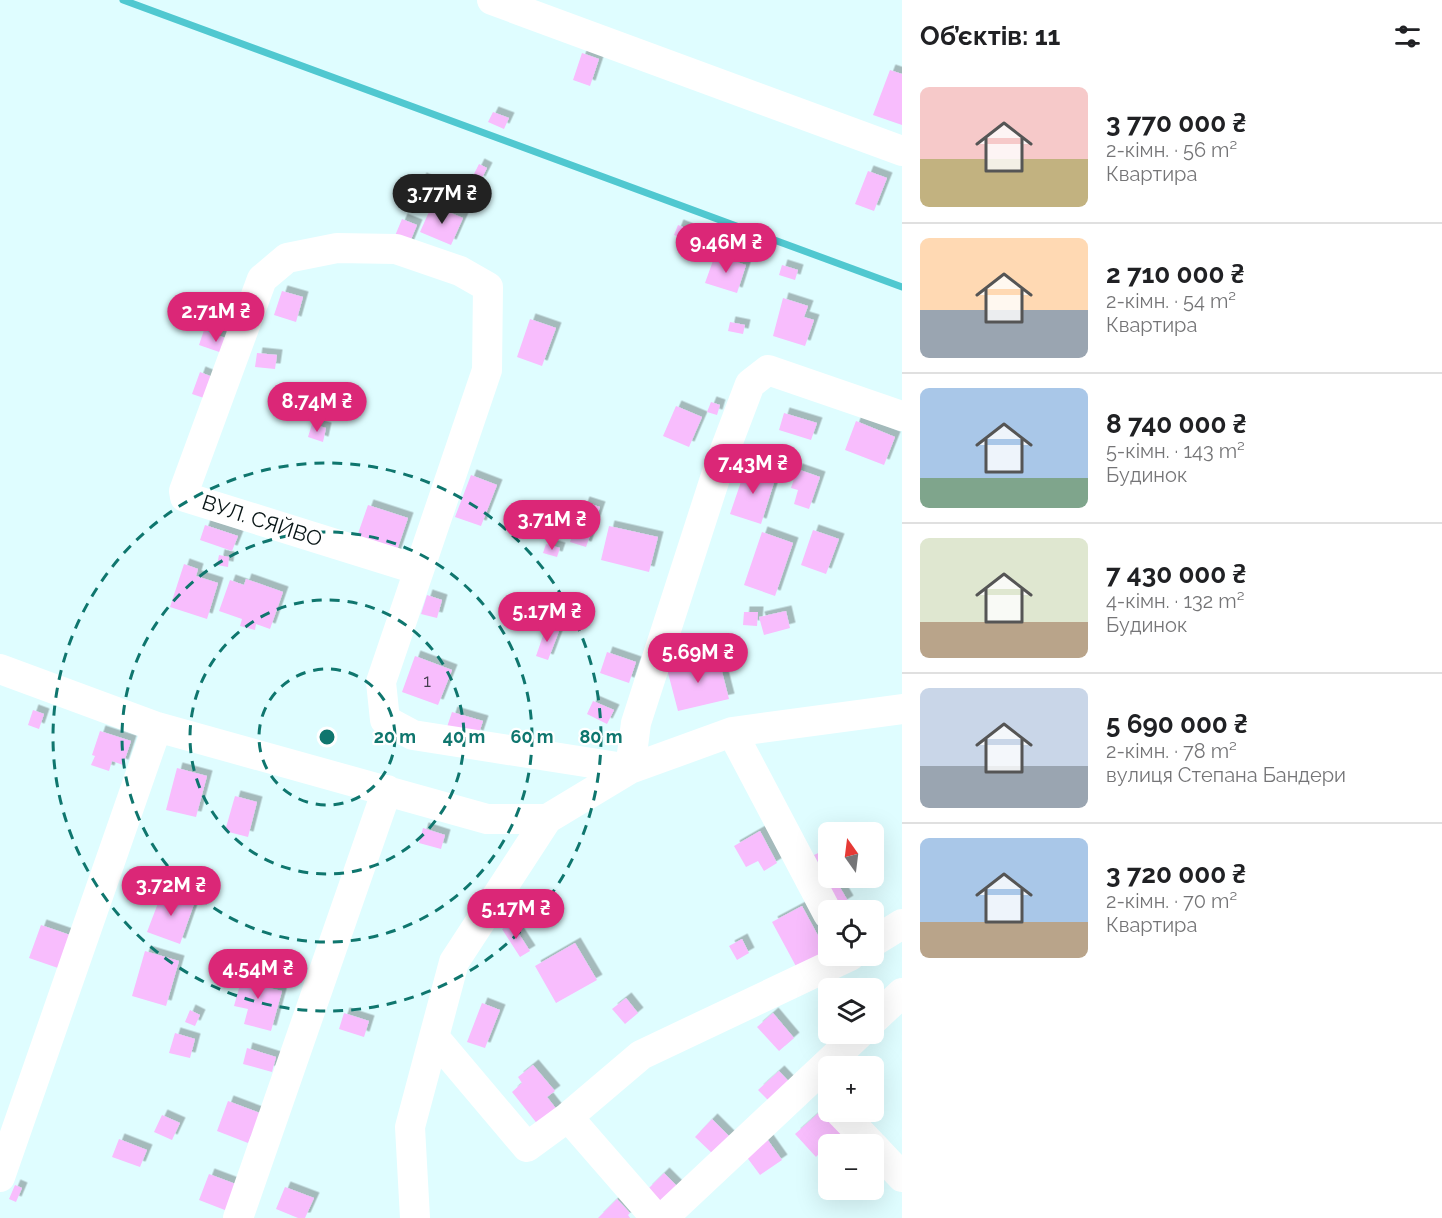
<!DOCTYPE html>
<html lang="uk">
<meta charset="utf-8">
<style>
body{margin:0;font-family:Raleway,sans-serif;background:#f2f2f2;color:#202124;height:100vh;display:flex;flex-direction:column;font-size:22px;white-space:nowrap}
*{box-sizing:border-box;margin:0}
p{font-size:20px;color:#757577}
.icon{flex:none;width:33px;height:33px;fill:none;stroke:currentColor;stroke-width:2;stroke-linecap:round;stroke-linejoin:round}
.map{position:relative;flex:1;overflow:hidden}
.drawer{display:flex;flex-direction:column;background:#fff;width:540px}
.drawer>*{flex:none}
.needle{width:39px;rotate:346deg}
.controls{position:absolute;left:818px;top:822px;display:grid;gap:12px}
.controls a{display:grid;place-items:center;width:66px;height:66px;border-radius:9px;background:#fff;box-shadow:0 6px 24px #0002;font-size:30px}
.price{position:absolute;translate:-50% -51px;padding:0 14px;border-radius:21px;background:#db2777;color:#fff;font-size:20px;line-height:39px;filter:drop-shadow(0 2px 3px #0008)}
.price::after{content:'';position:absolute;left:50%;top:36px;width:18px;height:14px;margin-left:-9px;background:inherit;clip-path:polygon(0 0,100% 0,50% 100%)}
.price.selected{background:#222;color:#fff}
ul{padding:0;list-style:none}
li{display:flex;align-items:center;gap:18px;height:150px;padding:0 18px}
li+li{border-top:2px solid #e0e0e0}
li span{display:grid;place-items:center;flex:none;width:168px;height:120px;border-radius:9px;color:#555}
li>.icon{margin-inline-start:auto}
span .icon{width:72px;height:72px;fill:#fffc;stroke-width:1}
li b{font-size:26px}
h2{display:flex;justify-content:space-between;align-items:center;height:72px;padding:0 18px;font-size:26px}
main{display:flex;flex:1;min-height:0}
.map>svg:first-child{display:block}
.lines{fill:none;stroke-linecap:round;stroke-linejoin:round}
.stream{stroke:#50c8d0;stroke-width:7}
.building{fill:#f8bdfd;filter:url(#shadow)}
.minor{stroke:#fff;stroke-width:30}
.ring{fill:none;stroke:#0f766e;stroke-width:3;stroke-dasharray:10 8}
.labels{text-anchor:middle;stroke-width:4.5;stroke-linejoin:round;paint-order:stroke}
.number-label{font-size:18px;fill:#433e4f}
.street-label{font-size:21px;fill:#071415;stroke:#fff}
.centre{fill:#0f766e;stroke:#fff;stroke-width:3}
.ring-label{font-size:18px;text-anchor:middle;font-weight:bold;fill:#0f766e;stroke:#fff;stroke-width:4.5;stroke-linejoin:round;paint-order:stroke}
</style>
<main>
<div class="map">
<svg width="902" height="1218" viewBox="0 0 902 1218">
<defs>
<filter id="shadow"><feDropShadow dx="5.5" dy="-5.5" stdDeviation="0" flood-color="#0004"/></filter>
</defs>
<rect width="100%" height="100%" fill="#dffdff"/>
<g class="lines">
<!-- stream -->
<path class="stream" d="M 123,0 L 902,287"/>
</g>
<!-- building -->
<path class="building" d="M 582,53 L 599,59 L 590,86 L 573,80 Z
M 890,70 L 902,74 L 902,125 L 873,115 Z
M 493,112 L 509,118 L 504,129 L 488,122 Z
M 479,164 L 487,168 L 480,182 L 472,178 Z
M 868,171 L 887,178 L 874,211 L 855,204 Z
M 421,178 L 433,183 L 430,191 L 418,186 Z
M 432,205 L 463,218 L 451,245 L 420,232 Z
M 402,219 L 417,225 L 407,249 L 392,243 Z
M 678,225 L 688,229 L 684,239 L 674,235 Z
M 690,232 L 703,236 L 696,257 L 682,252 Z
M 715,255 L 746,265 L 737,293 L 705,283 Z
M 782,265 L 798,270 L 795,280 L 779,275 Z
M 282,291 L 303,297 L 296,322 L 274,315 Z
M 783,298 L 808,306 L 804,317 L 814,320 L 805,346 L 773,336 Z
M 530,319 L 556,328 L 542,366 L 517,357 Z
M 730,322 L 745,325 L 743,334 L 728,331 Z
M 204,330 L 233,341 L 228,355 L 199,345 Z
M 257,353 L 277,355 L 275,369 L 255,367 Z
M 200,372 L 220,380 L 213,401 L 192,394 Z
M 711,402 L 720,405 L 717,415 L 707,412 Z
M 676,406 L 702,417 L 689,447 L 663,436 Z
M 784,413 L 817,423 L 811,440 L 779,430 Z
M 856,421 L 895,437 L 884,465 L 845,450 Z
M 312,424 L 326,428 L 323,442 L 308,437 Z
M 746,467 L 776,476 L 761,524 L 730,514 Z
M 797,469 L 820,477 L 809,509 L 794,504 L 798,490 L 791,488 Z
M 471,475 L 497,485 L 481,526 L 455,517 Z
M 584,502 L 600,507 L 586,547 L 570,542 Z
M 368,505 L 408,518 L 394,559 L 354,545 Z
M 205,525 L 238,536 L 232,551 L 200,540 Z
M 609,526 L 658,537 L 649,572 L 601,560 Z
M 813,530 L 839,539 L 826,574 L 801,565 Z
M 762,532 L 793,543 L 775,596 L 744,585 Z
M 546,544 L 560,548 L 557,557 L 543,553 Z
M 219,555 L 229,557 L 228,567 L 217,565 Z
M 184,564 L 198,569 L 196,576 L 218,583 L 207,619 L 170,607 Z
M 246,579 L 283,592 L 270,629 L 256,624 L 255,630 L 240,626 L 242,619 L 219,611 L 230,580 L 244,585 Z
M 427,595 L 442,600 L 437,618 L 421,614 Z
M 786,611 L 790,628 L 764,635 L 759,617 Z
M 744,612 L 758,612 L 757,626 L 743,625 Z
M 546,627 L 559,631 L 548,660 L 536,656 Z
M 607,652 L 636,662 L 629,683 L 600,673 Z
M 415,656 L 452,670 L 438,705 L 402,692 Z
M 718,656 L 729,699 L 678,711 L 667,669 Z
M 593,701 L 614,710 L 607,724 L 587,714 Z
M 33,710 L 44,714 L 39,729 L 28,725 Z
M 452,712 L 483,721 L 478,736 L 447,727 Z
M 100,731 L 131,741 L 123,765 L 112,761 L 109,771 L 91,765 L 95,756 L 92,755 Z
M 177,768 L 207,776 L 196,817 L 166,810 Z
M 235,796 L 257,802 L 248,837 L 225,831 Z
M 423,828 L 445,835 L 441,849 L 419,843 Z
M 760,831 L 777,863 L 764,871 L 758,861 L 746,867 L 734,846 Z
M 827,849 L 828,864 L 821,868 L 814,855 Z
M 838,884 L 848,901 L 835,909 L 825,891 Z
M 163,890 L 195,901 L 180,944 L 147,932 Z
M 802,906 L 828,954 L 798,970 L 772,922 Z
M 512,923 L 530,951 L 520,957 L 502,929 Z
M 41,925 L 70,935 L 58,968 L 29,958 Z
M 742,939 L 749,953 L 737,960 L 729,946 Z
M 575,943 L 597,980 L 556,1003 L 535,966 Z
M 145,951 L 179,961 L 166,1006 L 132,996 Z
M 244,970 L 272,977 L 269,988 L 282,991 L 271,1031 L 244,1024 L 248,1009 L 234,1006 Z
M 626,998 L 638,1013 L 625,1024 L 612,1009 Z
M 482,1003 L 500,1010 L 485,1048 L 467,1042 Z
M 190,1010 L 200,1015 L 195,1026 L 185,1022 Z
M 344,1013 L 369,1021 L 364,1037 L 339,1029 Z
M 773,1013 L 794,1038 L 779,1051 L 757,1027 Z
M 175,1033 L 195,1039 L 190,1058 L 169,1053 Z
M 247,1048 L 276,1057 L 272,1072 L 243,1064 Z
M 533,1065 L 555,1091 L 547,1097 L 558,1111 L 539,1126 L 512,1092 L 522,1083 L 518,1077 Z
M 779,1071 L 793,1086 L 773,1105 L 758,1090 Z
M 228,1101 L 260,1113 L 248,1143 L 217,1131 Z
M 823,1109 L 844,1132 L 828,1144 L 816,1157 L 795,1134 Z
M 162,1115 L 180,1123 L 172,1140 L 154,1132 Z
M 712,1119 L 731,1138 L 714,1155 L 695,1137 Z
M 765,1136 L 782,1160 L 760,1175 L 743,1152 Z
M 119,1139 L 147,1150 L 140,1167 L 112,1157 Z
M 664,1173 L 680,1189 L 662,1206 L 647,1190 Z
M 209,1174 L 241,1186 L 230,1212 L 199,1200 Z
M 15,1185 L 22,1188 L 16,1202 L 9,1199 Z
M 285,1187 L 314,1198 L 305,1218 L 298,1218 L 276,1209 Z
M 617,1199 L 630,1213 L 628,1215 L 630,1218 L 598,1218 Z"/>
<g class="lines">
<!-- minor -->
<path class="minor" d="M 492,0 L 902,151
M 419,570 L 185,497 L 184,491 L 262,279 L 287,258 L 337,248 L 396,249 L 460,271 L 488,287 L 487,370 L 381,682 L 385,720 L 413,735 L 630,769
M 0,669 L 157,727 L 487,819 L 547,819 L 630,769 L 732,732 L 902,709
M 732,732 L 828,914
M 630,769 L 636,723 L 720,463 L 750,384 L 768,370 L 902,416
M 873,942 L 902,924
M 873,1020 L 902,993
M 434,1037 L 527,1147 L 568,1117 L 641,1055 L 850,956
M 840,1112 L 871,1144
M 568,1117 L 656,1218
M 873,1146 L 902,1177
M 0,1177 L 157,727
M 238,1218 L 387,790
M 415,1218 L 410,1127 L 454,962 L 547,819
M 663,1218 L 859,1034"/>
</g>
<!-- distance rings -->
<g class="ring">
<circle cx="327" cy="737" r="68"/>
<circle cx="327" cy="737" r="137"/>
<circle cx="327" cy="737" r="205"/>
<circle cx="327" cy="737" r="274"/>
</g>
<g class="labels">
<!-- number labels -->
<g class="number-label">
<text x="427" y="687">1</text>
</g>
<!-- street labels -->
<g class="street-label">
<text transform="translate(262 521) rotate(18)" y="7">ВУЛ. СЯЙВО</text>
</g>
</g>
<circle cx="327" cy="737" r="9" class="centre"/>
<g class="ring-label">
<text x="395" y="743">20 m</text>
<text x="464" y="743">40 m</text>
<text x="532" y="743">60 m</text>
<text x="601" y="743">80 m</text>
</g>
</svg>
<div class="controls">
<a><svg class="needle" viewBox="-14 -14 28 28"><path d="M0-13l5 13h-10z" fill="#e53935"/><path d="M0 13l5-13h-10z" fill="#757577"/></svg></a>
<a><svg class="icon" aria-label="locate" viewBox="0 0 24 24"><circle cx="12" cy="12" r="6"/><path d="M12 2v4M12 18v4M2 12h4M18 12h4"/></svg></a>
<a><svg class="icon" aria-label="layers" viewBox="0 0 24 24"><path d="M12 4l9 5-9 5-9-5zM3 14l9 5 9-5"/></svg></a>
<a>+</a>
<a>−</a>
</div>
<b class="price selected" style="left:442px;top:225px">3.77M ₴</b>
<b class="price" style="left:726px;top:274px">9.46M ₴</b>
<b class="price" style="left:216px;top:343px">2.71M ₴</b>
<b class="price" style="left:317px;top:433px">8.74M ₴</b>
<b class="price" style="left:753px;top:495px">7.43M ₴</b>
<b class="price" style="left:552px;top:551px">3.71M ₴</b>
<b class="price" style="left:547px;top:643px">5.17M ₴</b>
<b class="price" style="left:698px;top:684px">5.69M ₴</b>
<b class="price" style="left:171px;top:917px">3.72M ₴</b>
<b class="price" style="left:516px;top:940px">5.17M ₴</b>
<b class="price" style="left:258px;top:1000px">4.54M ₴</b>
</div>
<section class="drawer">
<h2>Об’єктів: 11<svg class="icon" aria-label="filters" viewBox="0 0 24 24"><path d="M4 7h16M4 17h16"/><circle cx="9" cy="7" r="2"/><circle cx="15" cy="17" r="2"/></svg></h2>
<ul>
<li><span style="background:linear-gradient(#f6c9c9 60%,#c2b280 0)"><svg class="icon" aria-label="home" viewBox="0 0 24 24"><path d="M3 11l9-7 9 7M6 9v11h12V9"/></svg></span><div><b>3 770 000 ₴</b><p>2-кімн. · 56 m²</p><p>Квартира</p></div></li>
<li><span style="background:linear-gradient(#ffd9b3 60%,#9aa5b1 0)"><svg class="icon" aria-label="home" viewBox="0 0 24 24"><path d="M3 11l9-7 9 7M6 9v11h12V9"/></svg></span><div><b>2 710 000 ₴</b><p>2-кімн. · 54 m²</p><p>Квартира</p></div></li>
<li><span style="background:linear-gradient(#a9c7e8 75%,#7fa58c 0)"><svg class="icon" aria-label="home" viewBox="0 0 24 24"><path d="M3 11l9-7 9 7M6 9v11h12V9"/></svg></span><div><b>8 740 000 ₴</b><p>5-кімн. · 143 m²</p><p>Будинок</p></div></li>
<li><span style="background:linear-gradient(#dfe7d0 70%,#b9a48a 0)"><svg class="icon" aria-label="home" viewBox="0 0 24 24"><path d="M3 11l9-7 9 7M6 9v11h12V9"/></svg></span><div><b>7 430 000 ₴</b><p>4-кімн. · 132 m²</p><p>Будинок</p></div></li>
<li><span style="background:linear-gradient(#c9d6e8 65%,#9aa5b1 0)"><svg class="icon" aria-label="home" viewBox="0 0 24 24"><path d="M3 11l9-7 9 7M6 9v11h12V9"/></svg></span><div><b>5 690 000 ₴</b><p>2-кімн. · 78 m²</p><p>вулиця Степана Бандери</p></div></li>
<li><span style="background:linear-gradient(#a9c7e8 70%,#b9a48a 0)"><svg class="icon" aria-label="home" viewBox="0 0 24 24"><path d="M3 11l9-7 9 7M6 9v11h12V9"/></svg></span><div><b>3 720 000 ₴</b><p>2-кімн. · 70 m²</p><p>Квартира</p></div></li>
</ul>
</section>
</main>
